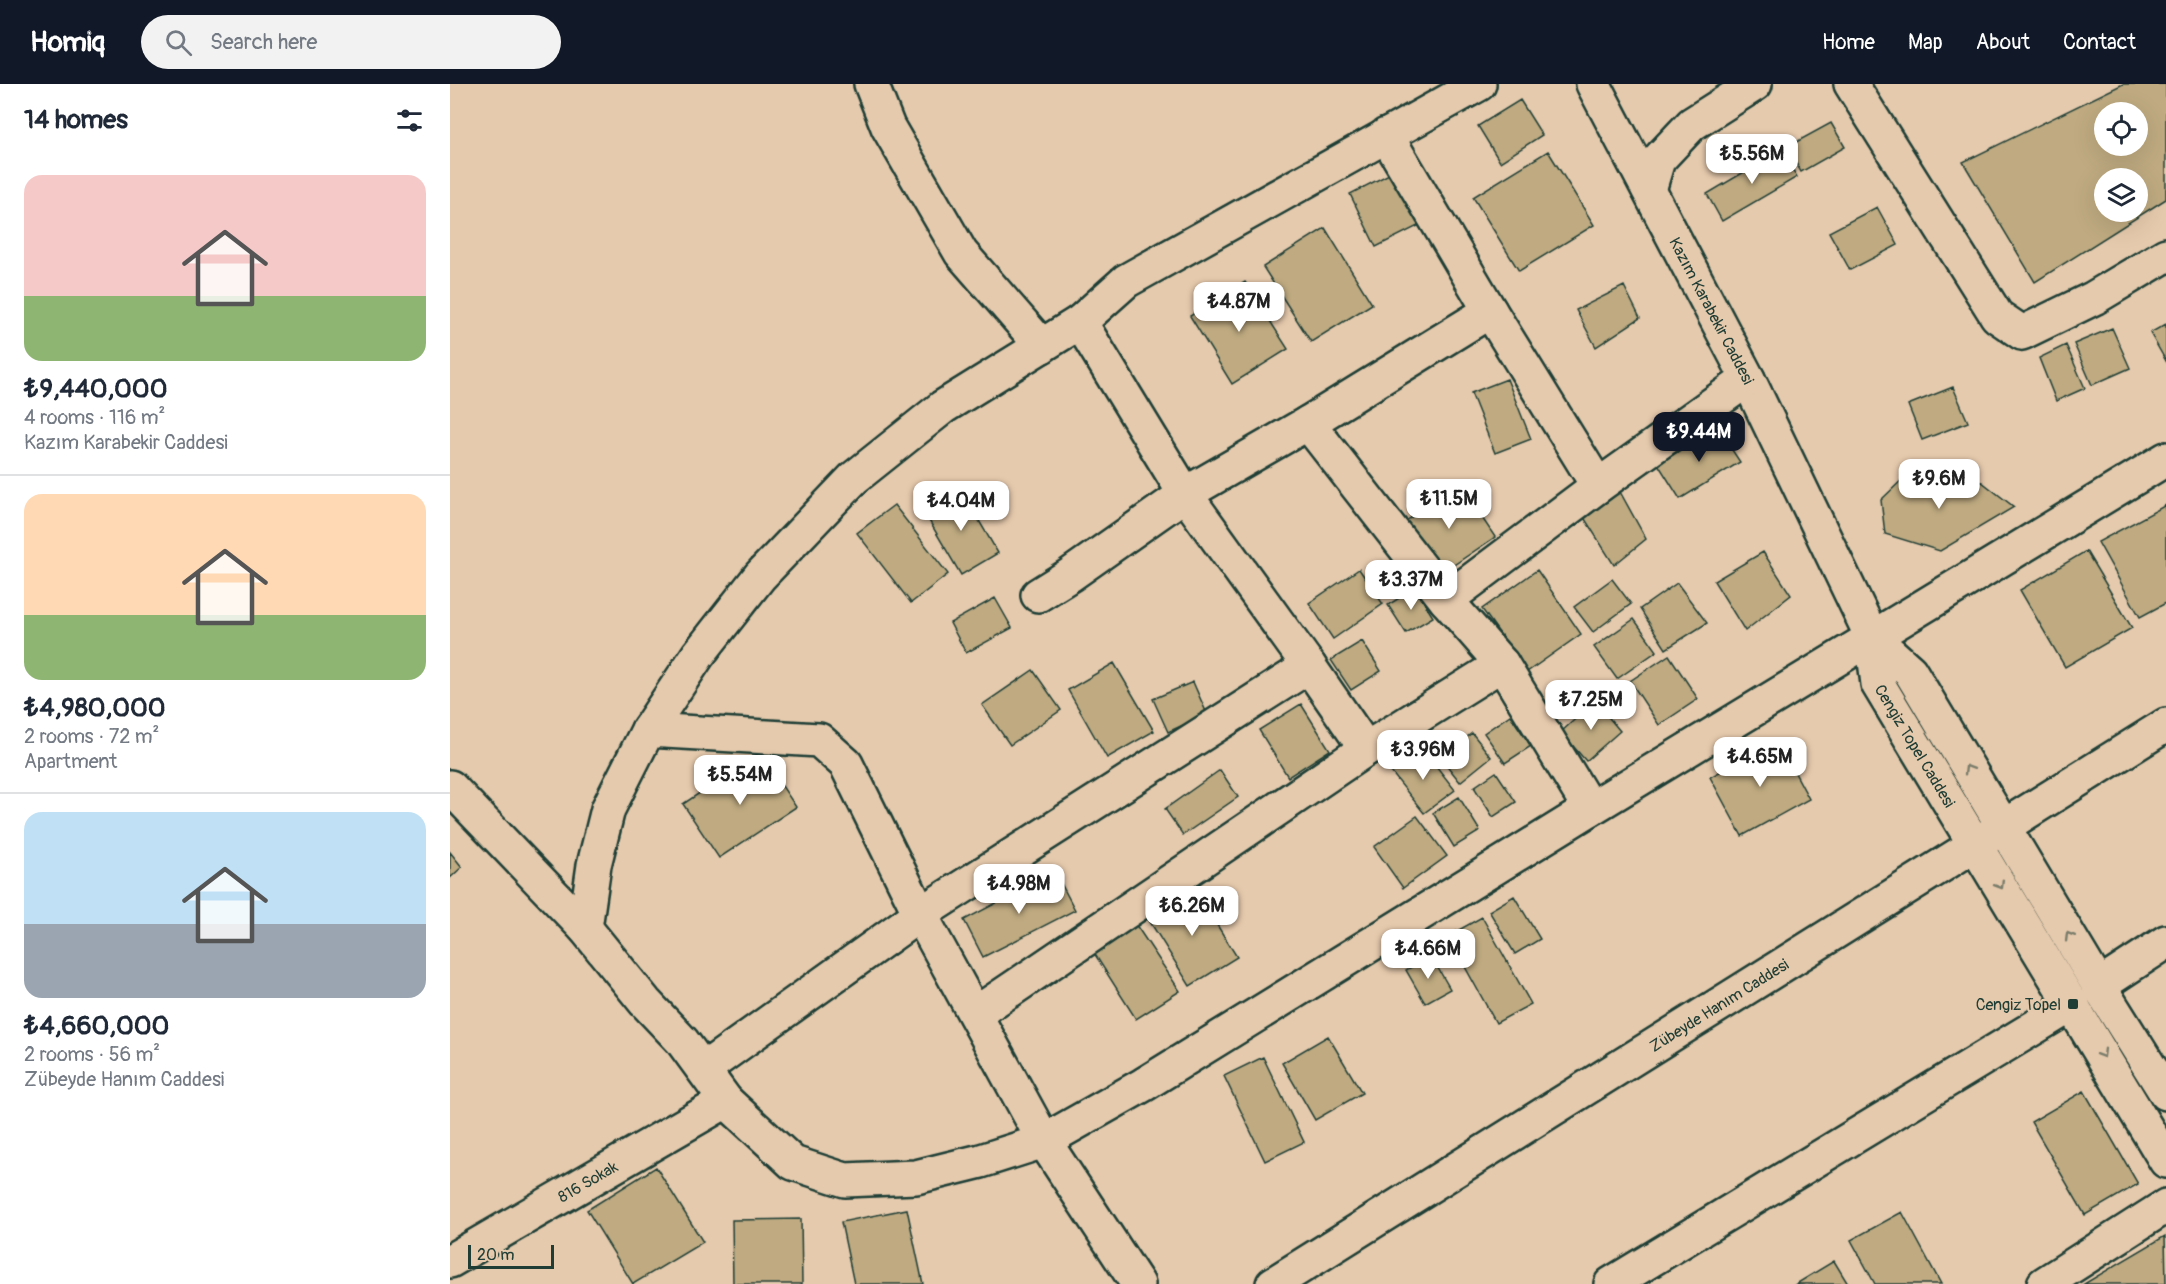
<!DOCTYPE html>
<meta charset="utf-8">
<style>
body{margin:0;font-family:Pangolin,sans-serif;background:#f2f2f3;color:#1f2937;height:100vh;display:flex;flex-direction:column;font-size:22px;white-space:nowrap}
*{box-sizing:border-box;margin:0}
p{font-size:20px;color:#747a83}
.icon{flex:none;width:33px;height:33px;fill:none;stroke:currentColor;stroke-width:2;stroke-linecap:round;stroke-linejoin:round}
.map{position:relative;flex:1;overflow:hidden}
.panel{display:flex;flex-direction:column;background:#fff;width:450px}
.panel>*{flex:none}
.fabs{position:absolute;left:1644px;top:18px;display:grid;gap:12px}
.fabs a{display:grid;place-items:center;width:54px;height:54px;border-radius:50%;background:#fff;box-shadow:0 6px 24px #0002;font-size:30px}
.scale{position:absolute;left:18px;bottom:15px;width:86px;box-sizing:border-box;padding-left:6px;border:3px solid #1f3d34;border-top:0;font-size:16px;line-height:21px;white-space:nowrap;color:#1f3d34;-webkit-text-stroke:4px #e6caad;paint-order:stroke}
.price{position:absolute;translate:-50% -51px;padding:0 14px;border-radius:12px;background:#fff;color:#222;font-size:20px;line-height:39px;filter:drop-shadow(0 2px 3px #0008)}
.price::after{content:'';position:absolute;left:50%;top:36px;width:18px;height:14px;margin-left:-9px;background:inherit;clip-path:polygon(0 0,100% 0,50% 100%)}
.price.on{background:#111827;color:#fff}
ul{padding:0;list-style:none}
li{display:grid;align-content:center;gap:12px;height:318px;padding:0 24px}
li+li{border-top:2px solid #e0e1e3}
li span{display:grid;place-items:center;height:186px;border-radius:18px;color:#555}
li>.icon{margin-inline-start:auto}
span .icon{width:108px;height:108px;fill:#fffc;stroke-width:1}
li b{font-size:26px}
h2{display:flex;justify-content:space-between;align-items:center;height:72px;padding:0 24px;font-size:26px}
header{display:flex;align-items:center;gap:36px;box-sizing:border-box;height:84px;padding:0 30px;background:#111827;color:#fff}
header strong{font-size:28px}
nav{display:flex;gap:33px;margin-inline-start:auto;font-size:21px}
.search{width:420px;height:54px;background:#f2f2f3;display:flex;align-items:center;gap:15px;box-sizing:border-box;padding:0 21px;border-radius:33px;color:#747a83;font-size:22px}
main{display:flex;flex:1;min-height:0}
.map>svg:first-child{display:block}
.building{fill:#bfaa81;stroke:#1f3d34;stroke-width:1.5;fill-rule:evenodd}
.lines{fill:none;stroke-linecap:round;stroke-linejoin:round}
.minor-casing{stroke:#1f3d34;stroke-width:38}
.minor{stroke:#e6caad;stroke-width:33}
.oneway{stroke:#797c6a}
.poi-dot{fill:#1f3d34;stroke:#e6caad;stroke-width:2}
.labels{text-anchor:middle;stroke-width:4.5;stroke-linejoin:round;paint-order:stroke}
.street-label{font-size:16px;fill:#1f3d34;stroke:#e6caad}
.poi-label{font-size:16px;fill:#1f3d34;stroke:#e6caad;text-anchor:end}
</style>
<header>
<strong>Homiq</strong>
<div class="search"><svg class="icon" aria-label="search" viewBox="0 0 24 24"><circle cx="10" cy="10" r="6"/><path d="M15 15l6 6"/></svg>Search here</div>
<nav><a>Home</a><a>Map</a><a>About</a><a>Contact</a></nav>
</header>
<main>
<section class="panel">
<h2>14 homes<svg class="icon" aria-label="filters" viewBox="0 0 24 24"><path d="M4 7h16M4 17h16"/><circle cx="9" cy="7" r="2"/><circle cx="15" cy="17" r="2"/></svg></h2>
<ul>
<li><span style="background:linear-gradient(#f6c9c9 65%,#8fb573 0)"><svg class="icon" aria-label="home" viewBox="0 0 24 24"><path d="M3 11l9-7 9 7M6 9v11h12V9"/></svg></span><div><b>₺9,440,000</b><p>4 rooms · 116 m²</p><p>Kazım Karabekir Caddesi</p></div></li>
<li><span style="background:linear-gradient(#ffd9b3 65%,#8fb573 0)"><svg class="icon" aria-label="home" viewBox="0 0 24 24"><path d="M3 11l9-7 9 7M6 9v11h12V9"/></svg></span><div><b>₺4,980,000</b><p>2 rooms · 72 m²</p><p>Apartment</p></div></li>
<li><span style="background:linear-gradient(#bfe0f5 60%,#9aa5b1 0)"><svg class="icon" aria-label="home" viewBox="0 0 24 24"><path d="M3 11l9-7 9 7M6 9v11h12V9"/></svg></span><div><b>₺4,660,000</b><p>2 rooms · 56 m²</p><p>Zübeyde Hanım Caddesi</p></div></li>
</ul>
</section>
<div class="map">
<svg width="1716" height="1200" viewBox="0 0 1716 1200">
<rect width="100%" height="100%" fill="#e6caad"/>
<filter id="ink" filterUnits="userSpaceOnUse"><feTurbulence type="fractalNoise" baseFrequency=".0167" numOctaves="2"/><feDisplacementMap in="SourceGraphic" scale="12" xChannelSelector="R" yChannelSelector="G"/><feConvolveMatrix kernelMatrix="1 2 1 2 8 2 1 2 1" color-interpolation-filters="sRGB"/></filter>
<g filter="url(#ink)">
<!-- building -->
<path class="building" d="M 1673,0 L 1716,0 L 1716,115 L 1585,198 L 1513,78 ZM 1654,28 L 1688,28 L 1688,62 L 1654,62 ZM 1654,94 L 1688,94 L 1688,128 L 1654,128 Z
M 1070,16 L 1092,51 L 1050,78 L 1028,42 Z
M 1381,39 L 1395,63 L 1351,88 L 1337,63 Z
M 1331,66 L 1347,93 L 1272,137 L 1257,110 Z
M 1098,67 L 1144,141 L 1069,187 L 1023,113 Z
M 943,88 L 970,141 L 926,163 L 900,110 Z
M 1427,123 L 1448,161 L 1400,186 L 1379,148 Z
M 875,144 L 922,220 L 861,258 L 813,183 Z
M 795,198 L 838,265 L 782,300 L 740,232 Z
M 1174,202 L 1190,234 L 1146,263 L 1126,226 Z
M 1716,240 L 1716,277 L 1700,249 Z
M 1662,244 L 1680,284 L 1642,301 L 1624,260 Z
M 1616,261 L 1635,304 L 1606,317 L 1589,274 Z
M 1057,295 L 1081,355 L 1045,369 L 1021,309 Z
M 1503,303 L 1518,338 L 1472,356 L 1458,321 Z
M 1267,343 L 1290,378 L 1230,415 L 1208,380 Z
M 1459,389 L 1532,398 L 1564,423 L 1490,467 L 1435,450 L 1431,416 Z
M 1010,401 L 1045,453 L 989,491 L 953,439 Z
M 511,406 L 548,469 L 511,491 L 474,428 Z
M 1169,406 L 1196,455 L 1164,481 L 1133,432 Z
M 444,421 L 498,490 L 461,519 L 407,449 Z
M 1716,421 L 1716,519 L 1690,533 L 1648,458 Z
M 1636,467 L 1682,544 L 1615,583 L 1570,506 Z
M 1313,468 L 1341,511 L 1295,547 L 1264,497 Z
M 909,485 L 933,520 L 883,555 L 859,519 Z
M 1087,486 L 1131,550 L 1077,588 L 1032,525 Z
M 1162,495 L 1181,520 L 1143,548 L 1124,523 Z
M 1227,499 L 1257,539 L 1216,565 L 1190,525 Z
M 965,504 L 983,533 L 956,549 L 938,521 Z
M 545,514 L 562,544 L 516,569 L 500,539 Z
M 1184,535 L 1207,567 L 1167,595 L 1144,563 Z
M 912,557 L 931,587 L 901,606 L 881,576 Z
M 1219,571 L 1248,615 L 1209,641 L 1180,597 Z
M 664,579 L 704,647 L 657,674 L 618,606 Z
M 583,586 L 611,626 L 560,661 L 532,621 Z
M 743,598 L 757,630 L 718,648 L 703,615 Z
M 1145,617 L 1170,647 L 1136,677 L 1111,648 Z
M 851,620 L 880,666 L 838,693 L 809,646 Z
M 1060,631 L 1081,662 L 1055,679 L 1034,649 Z
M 1022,649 L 1041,673 L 1010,698 L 991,674 Z
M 1328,657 L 1359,715 L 1292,752 L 1260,693 Z
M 972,664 L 1005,706 L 974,729 L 941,688 Z
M 310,669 L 346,723 L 269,774 L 233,720 Z
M 770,686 L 788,713 L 733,751 L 715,725 Z
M 1046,688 L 1066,718 L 1043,733 L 1024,703 Z
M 1009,713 L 1030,747 L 1004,763 L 983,729 Z
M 967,732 L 997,772 L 953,804 L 924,763 Z
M 0,768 L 12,783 L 0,794 Z
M 605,788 L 625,826 L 533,873 L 514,836 Z
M 744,804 L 787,873 L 740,902 L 697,833 Z
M 1064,812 L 1090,855 L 1065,870 L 1039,827 Z
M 1032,833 L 1081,920 L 1046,939 L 998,852 Z
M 686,841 L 730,907 L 686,935 L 644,869 Z
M 981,872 L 1000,905 L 975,919 L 956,886 Z
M 878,952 L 912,1009 L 865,1036 L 832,979 Z
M 813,973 L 854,1058 L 815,1077 L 774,992 Z
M 1634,1007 L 1688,1100 L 1635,1131 L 1581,1038 Z
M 206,1083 L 253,1158 L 183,1200 L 137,1126 Z
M 457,1125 L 473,1200 L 404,1200 L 391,1138 Z
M 1452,1128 L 1491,1200 L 1425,1200 L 1401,1156 Z
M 351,1135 L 352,1200 L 283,1200 L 282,1136 Z
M 1715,1152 L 1716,1200 L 1634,1200 Z
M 1384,1177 L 1398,1200 L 1346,1200 Z"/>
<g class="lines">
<!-- minor casing -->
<g class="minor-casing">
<g id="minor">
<path d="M 421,0 L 438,43 L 511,169 L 592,262"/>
<path id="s1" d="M 1143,0 L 1298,295 L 1422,553"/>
<path d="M 1401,0 L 1547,232 L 1572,249 L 1644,214 L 1716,171"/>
<path d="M 936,51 L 1040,227 L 1148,402"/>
<path d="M 1199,106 L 1208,76 L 1242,40 L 1305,0"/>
<path d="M 630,238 L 735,410 L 859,582 L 916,665"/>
<path d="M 858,339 L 996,516"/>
<path d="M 588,511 L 620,491 L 735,410 L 858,339 L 1040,227"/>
<path d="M 198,646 L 369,656 L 396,680 L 470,830 L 594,1057 L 688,1200"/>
<path d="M 0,703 L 135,844 L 195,918 L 232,957 L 276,1017 L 343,1079 L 395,1096 L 466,1093 L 531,1077 L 594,1057 L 693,1001 L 1140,725 L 1716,375"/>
<path d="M 1140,725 L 1052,580 L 996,516 L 1148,402 L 1298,295"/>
<path d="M 135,844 L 144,781 L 158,725 L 198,646 L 248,571 L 310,492 L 404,394 L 493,323 L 630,238 L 676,197 L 1029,0"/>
<path d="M 1649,902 L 1716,858"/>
<path d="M 525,930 L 916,665 L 1052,580"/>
<path d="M 254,985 L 470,830 L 859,582"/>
<path id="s2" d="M 1716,1009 L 1649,902 L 1460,587 L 1422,553 L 1428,600 L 1716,1077"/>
<path id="s3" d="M 0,1177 L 276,1017"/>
<path id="s4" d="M 823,1200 L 1716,641"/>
<path d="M 1161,1200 L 1623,920"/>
<path d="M 1594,1200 L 1716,1122"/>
</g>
</g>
<!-- minor -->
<use href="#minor" class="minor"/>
</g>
<!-- one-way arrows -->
<defs><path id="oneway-chevron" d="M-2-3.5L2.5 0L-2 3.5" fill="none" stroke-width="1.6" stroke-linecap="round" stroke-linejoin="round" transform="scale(1.5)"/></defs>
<g class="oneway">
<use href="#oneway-chevron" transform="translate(1518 685) rotate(-121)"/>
<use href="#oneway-chevron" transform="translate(1550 801) rotate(59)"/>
<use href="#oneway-chevron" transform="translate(1619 852) rotate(-121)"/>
<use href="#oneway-chevron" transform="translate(1652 970) rotate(59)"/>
</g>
</g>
<!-- markers -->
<rect class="poi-dot" x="1617" y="914" width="12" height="12" rx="3"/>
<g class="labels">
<!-- street labels -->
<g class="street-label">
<text dy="6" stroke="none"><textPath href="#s1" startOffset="256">Kazım Karabekir Caddesi</textPath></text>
<text dy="6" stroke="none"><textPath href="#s2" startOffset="664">Cengiz Topel Caddesi</textPath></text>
<text dy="6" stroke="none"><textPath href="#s4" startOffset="526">Zübeyde Hanım Caddesi</textPath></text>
<text dy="6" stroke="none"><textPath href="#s3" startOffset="159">816 Sokak</textPath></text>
</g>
<!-- poi labels -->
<g class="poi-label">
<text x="1611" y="926">Cengiz Topel</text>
</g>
</g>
</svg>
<div class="fabs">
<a><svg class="icon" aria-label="locate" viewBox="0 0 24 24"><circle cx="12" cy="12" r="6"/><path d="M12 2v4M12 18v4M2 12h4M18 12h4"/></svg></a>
<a><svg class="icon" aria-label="layers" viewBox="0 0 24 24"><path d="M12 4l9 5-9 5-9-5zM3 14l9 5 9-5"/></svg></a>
</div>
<div class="scale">20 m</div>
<b class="price" style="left:1302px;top:101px">₺5.56M</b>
<b class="price" style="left:789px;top:249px">₺4.87M</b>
<b class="price on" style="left:1249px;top:379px">₺9.44M</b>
<b class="price" style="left:1489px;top:426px">₺9.6M</b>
<b class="price" style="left:999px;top:446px">₺11.5M</b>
<b class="price" style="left:511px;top:448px">₺4.04M</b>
<b class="price" style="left:961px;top:527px">₺3.37M</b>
<b class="price" style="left:1141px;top:647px">₺7.25M</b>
<b class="price" style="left:973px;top:697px">₺3.96M</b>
<b class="price" style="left:1310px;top:704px">₺4.65M</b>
<b class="price" style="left:290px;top:722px">₺5.54M</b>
<b class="price" style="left:569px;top:831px">₺4.98M</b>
<b class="price" style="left:742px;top:853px">₺6.26M</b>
<b class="price" style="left:978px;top:896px">₺4.66M</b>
</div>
</main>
